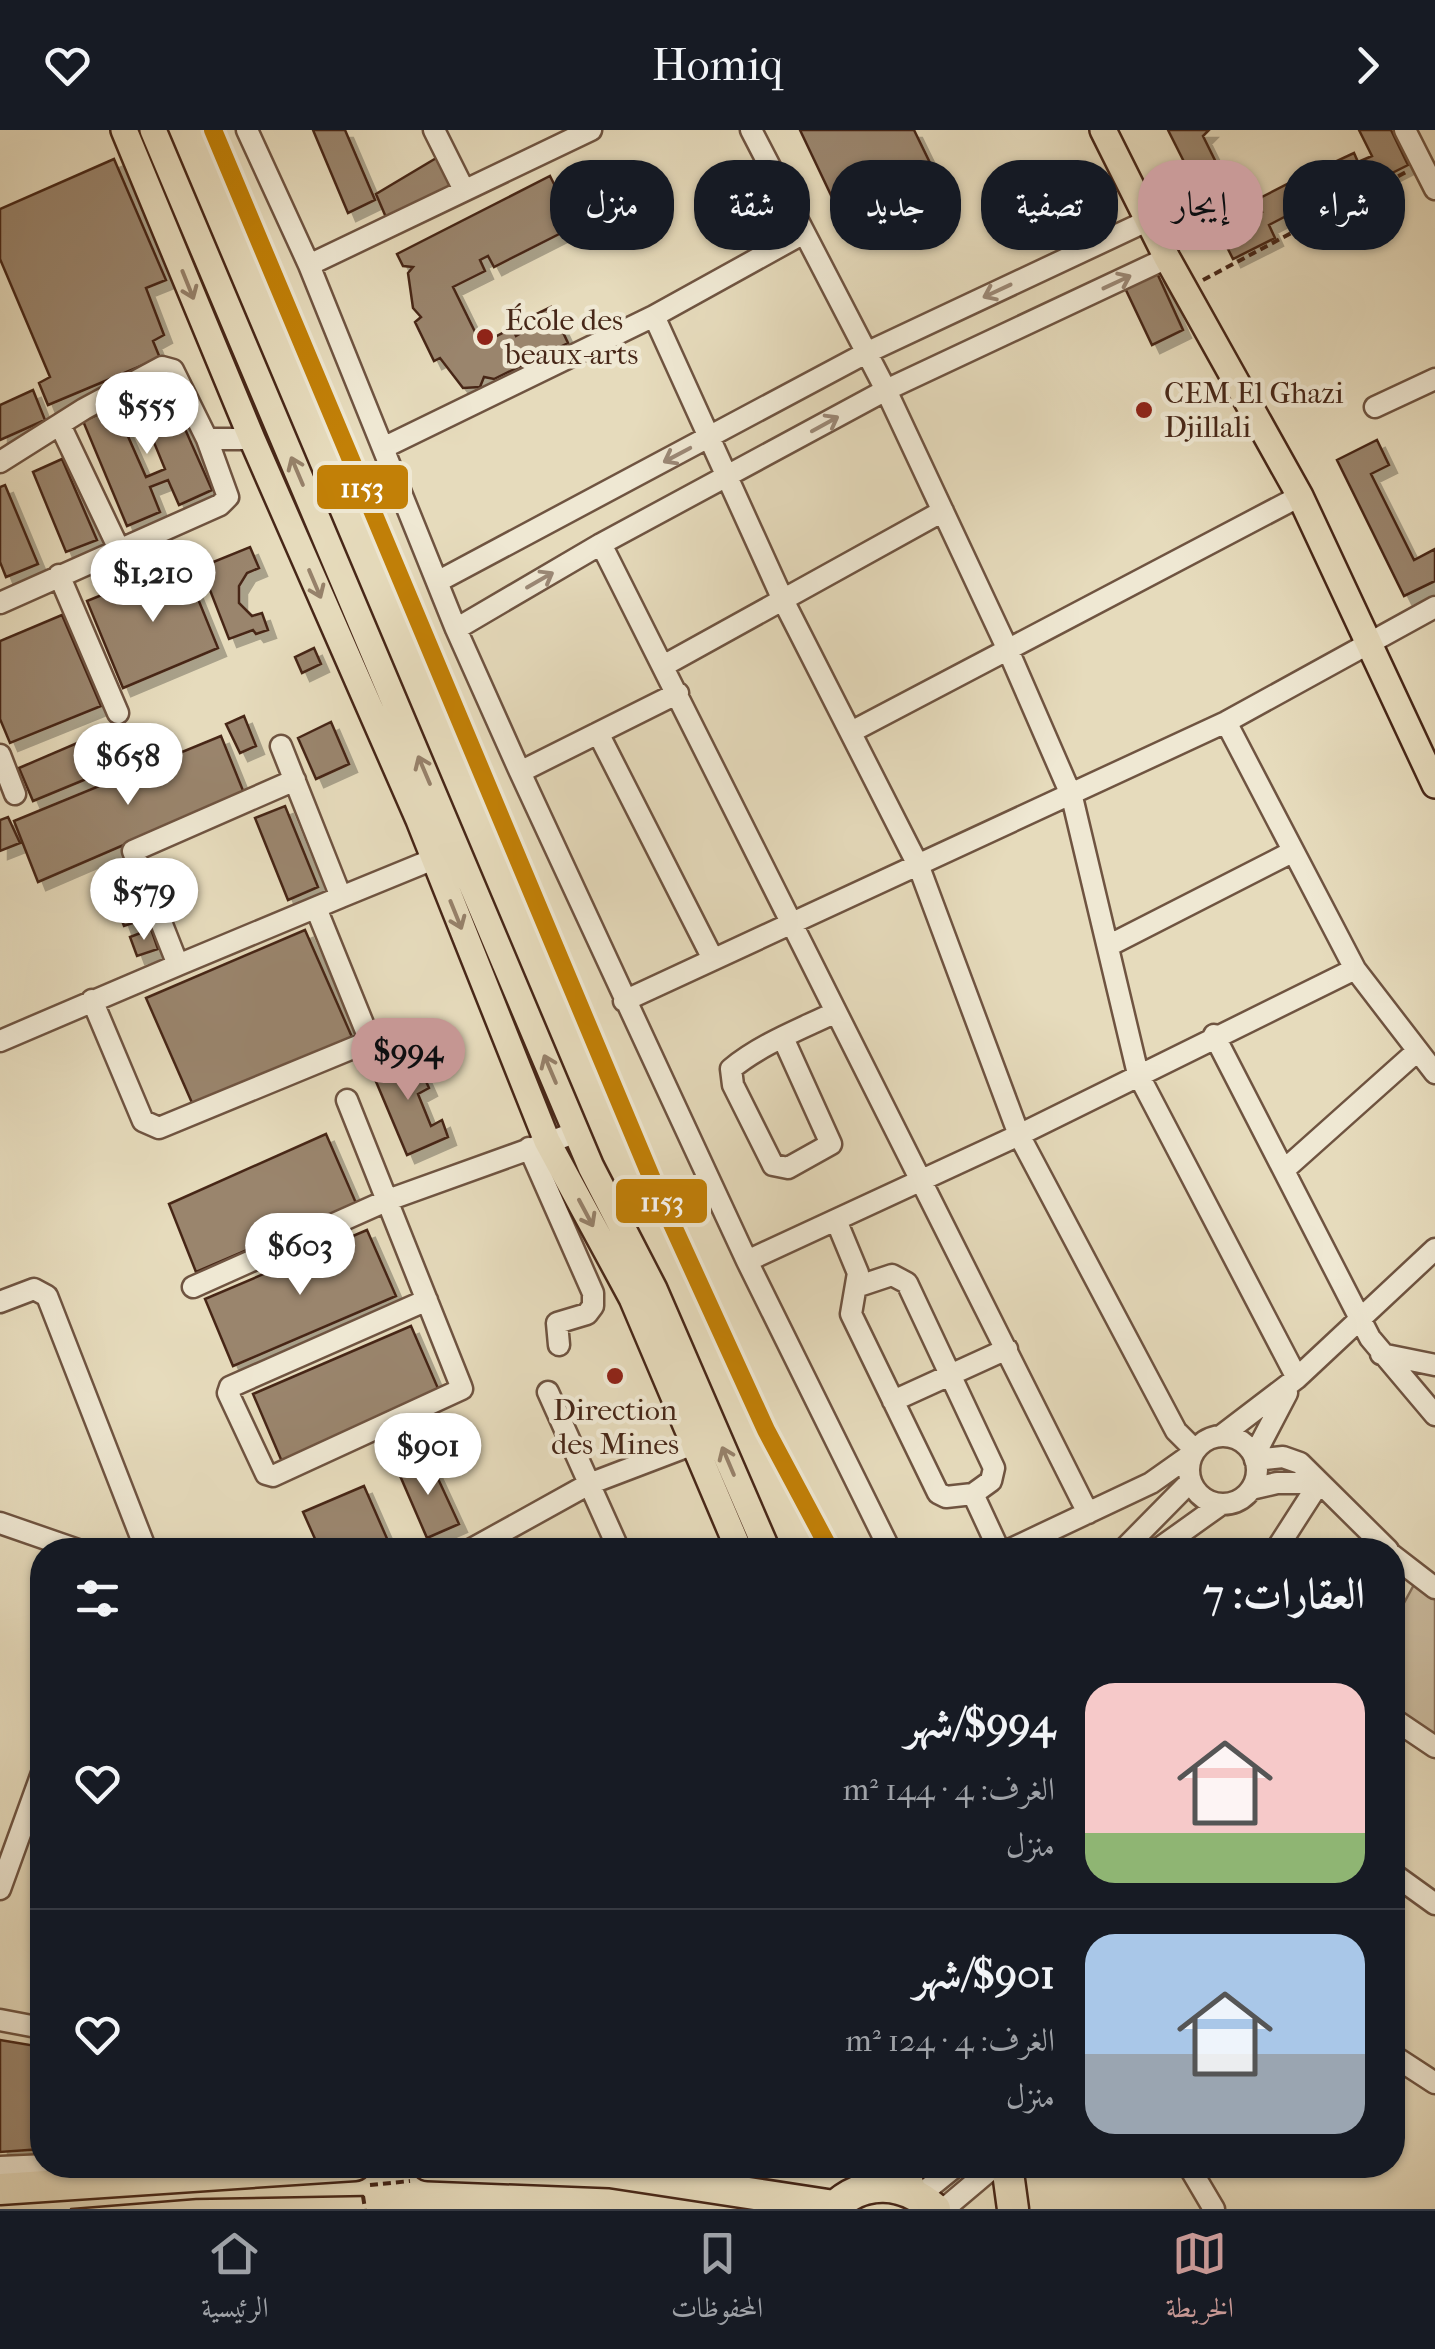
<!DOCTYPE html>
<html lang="ar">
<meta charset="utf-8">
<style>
body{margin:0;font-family:"IM FELL French Canon",Amiri,serif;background:#20242c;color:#f1f3f6;direction:rtl;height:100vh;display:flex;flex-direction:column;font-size:38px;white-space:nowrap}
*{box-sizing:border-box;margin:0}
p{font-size:32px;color:#9ea1a6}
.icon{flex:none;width:55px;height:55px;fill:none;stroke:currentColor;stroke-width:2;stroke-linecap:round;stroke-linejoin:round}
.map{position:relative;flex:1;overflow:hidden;direction:ltr}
.details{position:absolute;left:30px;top:1408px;width:1375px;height:640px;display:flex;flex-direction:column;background:#171b24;border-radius:40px;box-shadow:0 2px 8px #0004;direction:rtl}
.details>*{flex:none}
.banner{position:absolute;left:30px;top:30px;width:1375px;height:90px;direction:rtl;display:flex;gap:20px}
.price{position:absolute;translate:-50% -85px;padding:0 22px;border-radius:35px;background:#fff;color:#222;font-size:32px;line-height:65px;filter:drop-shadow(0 2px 5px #0008)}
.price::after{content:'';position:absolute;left:50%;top:60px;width:30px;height:22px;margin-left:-15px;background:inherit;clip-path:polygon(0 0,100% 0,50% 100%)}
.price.current{background:#c59692;color:#111}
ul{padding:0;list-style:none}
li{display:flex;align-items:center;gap:30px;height:250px;padding:0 40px}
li+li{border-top:2px solid #363941}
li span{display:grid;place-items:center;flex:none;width:280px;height:200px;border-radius:30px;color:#555}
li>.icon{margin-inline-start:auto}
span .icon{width:120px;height:120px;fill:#fffc;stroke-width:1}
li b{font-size:42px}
h2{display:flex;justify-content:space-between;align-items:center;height:120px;padding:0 40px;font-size:42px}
.chip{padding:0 35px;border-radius:40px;background:#171b24;box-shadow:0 2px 8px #0004;font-size:35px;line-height:90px}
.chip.current{background:#c59692;color:#111}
header{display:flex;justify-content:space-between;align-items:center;height:130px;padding:0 40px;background:#171b24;font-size:45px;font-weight:600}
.tabs{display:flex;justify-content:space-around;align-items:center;height:140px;border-top:2px solid #363941;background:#171b24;font-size:28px;color:#9ea1a6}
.tabs a{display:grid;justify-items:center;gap:5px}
.tabs .current{color:#c59692}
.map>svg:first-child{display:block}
.green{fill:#cbbca0;stroke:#89725c;stroke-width:2.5}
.building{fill:#9a856d;stroke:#472718;stroke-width:2.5;filter:url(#shadow)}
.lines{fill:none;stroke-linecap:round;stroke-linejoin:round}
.minor-casing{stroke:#6f5441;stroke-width:25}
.major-casing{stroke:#472718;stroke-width:30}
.highway-casing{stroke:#472718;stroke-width:35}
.path{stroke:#472718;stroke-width:4;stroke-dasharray:8 5;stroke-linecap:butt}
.minor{stroke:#efe8d3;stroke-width:20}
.major{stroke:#e6dbbc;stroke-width:25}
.highway{stroke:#e6dbbc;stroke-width:30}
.tram{stroke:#472718;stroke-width:2.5}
.rail-1-casing{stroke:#efe8d3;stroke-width:25}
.rail-1{stroke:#c28007;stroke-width:18}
.oneway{stroke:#9b8876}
.oneway2{stroke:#96816a}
.poi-dot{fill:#8f2418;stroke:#efe8d3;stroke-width:4}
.labels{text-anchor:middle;stroke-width:9;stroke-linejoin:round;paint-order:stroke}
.poi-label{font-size:30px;fill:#472718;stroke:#efe8d3;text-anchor:start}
.line-badge{stroke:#efe8d3;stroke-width:4}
.badge-label{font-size:28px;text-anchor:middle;font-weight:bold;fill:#fff}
</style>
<header><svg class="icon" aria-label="forward" viewBox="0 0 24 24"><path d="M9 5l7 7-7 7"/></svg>Homiq<svg class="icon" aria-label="heart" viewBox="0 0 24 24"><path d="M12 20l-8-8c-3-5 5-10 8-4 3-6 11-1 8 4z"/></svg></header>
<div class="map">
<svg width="1435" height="2079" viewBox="0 0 1435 2079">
<defs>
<filter id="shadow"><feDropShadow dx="8" dy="8" stdDeviation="0" flood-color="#0004"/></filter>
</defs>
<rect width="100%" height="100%" fill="#e6dbbc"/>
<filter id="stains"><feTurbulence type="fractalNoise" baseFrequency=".002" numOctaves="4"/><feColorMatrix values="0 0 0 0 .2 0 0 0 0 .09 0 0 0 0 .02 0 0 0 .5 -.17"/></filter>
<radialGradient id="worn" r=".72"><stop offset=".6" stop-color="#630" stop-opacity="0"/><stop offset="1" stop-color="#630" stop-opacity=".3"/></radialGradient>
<!-- green -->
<path class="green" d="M 1416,1451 L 1435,1465 L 1435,1612 L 1393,1583 L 1393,1493 Z"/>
<!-- building -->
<path class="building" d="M 313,0 L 345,0 L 375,70 L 348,83 Z
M 800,0 L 914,0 L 932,37 L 839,82 Z
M 1168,0 L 1209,0 L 1203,6 L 1245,91 L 1262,82 L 1256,70 L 1301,47 L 1313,72 L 1269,95 L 1275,108 L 1233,129 Z
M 1359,0 L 1391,0 L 1408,35 L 1372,53 L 1367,44 L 1324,65 L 1313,42 L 1354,23 L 1358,32 L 1372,26 Z
M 438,27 L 452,56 L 388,92 L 376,64 Z
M 114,29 L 166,150 L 146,158 L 164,205 L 153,211 L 160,228 L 48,275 L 39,253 L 50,247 L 0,129 L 0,79 Z
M 550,46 L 575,96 L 494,137 L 488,126 L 480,130 L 485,141 L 453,157 L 481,214 L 512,198 L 516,206 L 526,200 L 528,188 L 551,177 L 568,213 L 494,249 L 484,247 L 480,257 L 463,258 L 440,228 L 434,231 L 415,192 L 421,187 L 413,178 L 408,143 L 413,137 L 403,136 L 397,124 Z
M 1157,143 L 1183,200 L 1152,215 L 1125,158 Z
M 166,256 L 212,360 L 179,375 L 168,350 L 150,357 L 160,382 L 127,396 L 83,291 L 115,277 L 146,347 L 165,339 L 136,269 Z
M 33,260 L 45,290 L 0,310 L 0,275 Z
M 1377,310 L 1389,335 L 1371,344 L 1414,430 L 1435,419 L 1435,451 L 1404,466 L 1337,330 Z
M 62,329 L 97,410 L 66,422 L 33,342 Z
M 5,355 L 38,434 L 6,447 L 0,432 L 0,357 Z
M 250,417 L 259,438 L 247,443 L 239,456 L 239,473 L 252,486 L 262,483 L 268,500 L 256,504 L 253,500 L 229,509 L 201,437 Z
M 183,432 L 218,518 L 123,558 L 87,471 Z
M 62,485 L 101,576 L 10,613 L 0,589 L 0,511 Z
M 314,518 L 321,534 L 302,543 L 295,527 Z
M 244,586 L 256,616 L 240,623 L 226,594 Z
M 331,592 L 349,634 L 316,649 L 298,608 Z
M 110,599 L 125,633 L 33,671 L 19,638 Z
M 221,606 L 244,663 L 38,752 L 14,691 Z
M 285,676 L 318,757 L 288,770 L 255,688 Z
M 8,687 L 20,713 L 0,721 L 0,690 Z
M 137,769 L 145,789 L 124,796 L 117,777 Z
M 151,799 L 158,819 L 137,826 L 130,807 Z
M 305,800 L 352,907 L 193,975 L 146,868 Z
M 413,922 L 429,958 L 418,964 L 431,996 L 442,990 L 448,1007 L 407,1025 L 372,942 Z
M 326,1004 L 356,1073 L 196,1142 L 169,1074 Z
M 367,1100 L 396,1166 L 233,1236 L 205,1169 Z
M 411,1196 L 440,1263 L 283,1334 L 253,1264 Z
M 428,1327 L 459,1394 L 427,1408 L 398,1341 Z
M 364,1356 L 392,1420 L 320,1420 L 303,1382 Z
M 0,1910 L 42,1917 L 42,2019 L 0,2022 Z"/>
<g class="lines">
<!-- minor casing -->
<g class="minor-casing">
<path id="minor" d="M 247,0 L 309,135 L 456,499 L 520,642 L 747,1131 L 890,1420
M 434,0 L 463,58
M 751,0 L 886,260 L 1008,520 L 1072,667 L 1138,944 L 1297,1248
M 1405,0 L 1435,59
M 309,135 L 591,0
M 654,186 L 783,470 L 919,737 L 1019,1005 L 1176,1301 L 1195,1320
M 1375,277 L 1435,249
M 60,295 L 118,417
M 383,318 L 654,186 L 804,103
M 0,332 L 84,279 L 162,237 L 173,240 L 207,309
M 601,414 L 1088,1383
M 59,445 L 118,583
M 437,452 L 866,223 L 1149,90
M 0,473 L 220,375 L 228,367 L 207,309 L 252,309
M 456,499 L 601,414 L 886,260 L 1167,128
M 663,536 L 943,381
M 1226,592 L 1355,839 L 1435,943
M 851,602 L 1300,366
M 598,603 L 713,829
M 281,616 L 341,767 L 178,835 L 133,721 L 295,650
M 0,625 L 15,664
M 520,642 L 678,563
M 341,767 L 446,724
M 1108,816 L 1292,722
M 92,870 L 143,991 L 159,998 L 370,911 L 316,778
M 624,871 L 1226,592 L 1435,477
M 1214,905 L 1370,1208 L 1435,1285
M 783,908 L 831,1014 L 788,1038 L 773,1035 L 733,955 L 731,939 C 761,914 801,899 836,882
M 0,911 L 178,835
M 347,970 L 461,1256 L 462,1259 L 273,1346 L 266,1344 L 228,1263 L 230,1257 L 427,1170
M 529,1018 L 593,1163 L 593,1176 L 587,1184 L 557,1193 L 559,1215
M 1284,1040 L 1415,923
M 836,1090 L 858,1143 L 851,1184 L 938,1363 L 946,1367 L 973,1364 L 999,1420
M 747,1131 L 1019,1005 L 1355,839
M 859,1156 L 892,1145 L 907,1153 L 994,1338 L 991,1351 L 973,1364
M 193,1157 L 388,1070 L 577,1002
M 0,1172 L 34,1159 L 47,1166 L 146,1420
M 1381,1224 L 1435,1235
M 548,1262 L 619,1420
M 893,1271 L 1007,1219
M1189 1340a34 34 0 1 1 68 0a34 34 0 1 1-68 0Z
M 1221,1306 L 1297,1248 L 1435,1119
M 1254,1326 L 1287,1263
M 1255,1330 L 1283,1327 L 1300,1333 L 1388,1420
M 1251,1359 L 1277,1353 L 1319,1353
M 0,1393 L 78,1420
M 470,1420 L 589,1354 L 694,1314
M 1009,1420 L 1151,1353 L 1192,1324
M 1123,1420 L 1190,1352
M 1157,1420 L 1220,1375
M 1276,1420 L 1319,1353
M 1392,1425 L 1435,1458
M 1392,1588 L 1435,1617
M 1392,1743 L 1435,1774
M 0,1759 L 42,1643
M 0,1890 L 42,1898
M 1392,1925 L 1435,1953
M 1188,2035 L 1214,2079
M 0,2037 L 48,2035
M 920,2065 L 957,2035
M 944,2079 L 996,2035"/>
</g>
<!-- major casing -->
<g class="major-casing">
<path id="major" d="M 124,0 L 252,309 L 419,690 L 547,1011 L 632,1168 L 739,1420
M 153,0 L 591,1037 L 654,1159 L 767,1420
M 1103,0 L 1167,128 L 1300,366 L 1435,655
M 904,2035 L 914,2063"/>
</g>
<!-- highway casing -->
<g class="highway-casing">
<path id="highway" d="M 428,2035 L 610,2042 L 834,2076
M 1007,2035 L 1013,2079
M 0,2059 L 355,2035
M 832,2079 C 864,2048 903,2051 935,2079"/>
</g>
<!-- path -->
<path class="path" d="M 1203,150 L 1406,42
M 370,2055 L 410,2051
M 363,2066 L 365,2079"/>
<!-- minor -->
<use href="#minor" class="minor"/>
<!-- major -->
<use href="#major" class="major"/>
<!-- highway -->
<use href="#highway" class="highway"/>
<!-- tram -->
<path class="tram" d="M 71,2079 L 196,2069 L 363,2066"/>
<!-- rail-1 casing -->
<g class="rail-1-casing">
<path id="rail-1" d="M 213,0 L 657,1061 L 766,1300 L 830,1420"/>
</g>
<!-- rail-1 -->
<use href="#rail-1" class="rail-1"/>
</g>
<!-- one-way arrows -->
<defs><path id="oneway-shaft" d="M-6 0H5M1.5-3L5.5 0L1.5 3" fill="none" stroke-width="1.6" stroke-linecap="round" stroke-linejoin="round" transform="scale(2.5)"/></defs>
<g class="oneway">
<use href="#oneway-shaft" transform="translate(1117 152) rotate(-25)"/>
<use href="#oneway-shaft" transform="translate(997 161) rotate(155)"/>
<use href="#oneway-shaft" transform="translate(825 294) rotate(-29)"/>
<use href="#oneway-shaft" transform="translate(677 325) rotate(152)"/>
<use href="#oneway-shaft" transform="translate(540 450) rotate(-30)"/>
</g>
<g class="oneway2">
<use href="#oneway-shaft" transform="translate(188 155) rotate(68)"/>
<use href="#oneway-shaft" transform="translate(297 341) rotate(-113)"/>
<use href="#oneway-shaft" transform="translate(315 454) rotate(67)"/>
<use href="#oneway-shaft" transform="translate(424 640) rotate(-113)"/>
<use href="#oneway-shaft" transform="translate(456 785) rotate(68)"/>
<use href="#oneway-shaft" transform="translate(550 939) rotate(-113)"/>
<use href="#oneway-shaft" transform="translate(586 1083) rotate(62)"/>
<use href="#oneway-shaft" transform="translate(728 1331) rotate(-113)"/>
</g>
<!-- markers -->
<g class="poi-dot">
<circle cx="485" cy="207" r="10"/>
<circle cx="1144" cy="280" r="10"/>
<circle cx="615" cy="1246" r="10"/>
</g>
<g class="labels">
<!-- poi labels -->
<g class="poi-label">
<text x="505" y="200">École des<tspan x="505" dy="34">beaux-arts</tspan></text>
<text x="1164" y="273">CEM El Ghazi<tspan x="1164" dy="34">Djillali</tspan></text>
<text x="615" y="1290" text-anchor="middle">Direction<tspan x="615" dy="34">des Mines</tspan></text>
</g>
</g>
<g class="line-badge">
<rect x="315" y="333" width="95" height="48" rx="10" fill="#c28007"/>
<rect x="614" y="1047" width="95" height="48" rx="10" fill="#c28007"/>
</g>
<g class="badge-label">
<text x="362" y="367">1153</text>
<text x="662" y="1081">1153</text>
</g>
<rect width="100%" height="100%" filter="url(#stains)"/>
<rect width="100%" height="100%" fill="url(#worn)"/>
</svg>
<b class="price" style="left:147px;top:327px">$555</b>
<b class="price" style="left:153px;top:495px">$1,210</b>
<b class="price" style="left:128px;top:678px">$658</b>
<b class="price" style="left:144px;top:813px">$579</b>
<b class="price current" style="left:408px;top:973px">$994</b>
<b class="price" style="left:300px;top:1168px">$603</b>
<b class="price" style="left:428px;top:1368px">$901</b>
<div class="banner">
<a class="chip">شراء</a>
<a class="chip current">إيجار</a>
<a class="chip">تصفية</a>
<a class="chip">جديد</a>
<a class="chip">شقة</a>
<a class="chip">منزل</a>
</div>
<section class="details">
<h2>العقارات: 7<svg class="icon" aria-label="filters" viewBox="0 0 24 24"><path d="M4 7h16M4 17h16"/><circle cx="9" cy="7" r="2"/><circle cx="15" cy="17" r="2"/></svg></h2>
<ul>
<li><span style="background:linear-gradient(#f6c9c9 75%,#8fb573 0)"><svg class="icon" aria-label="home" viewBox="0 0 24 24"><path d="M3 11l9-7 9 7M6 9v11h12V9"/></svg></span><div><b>$994/شهر</b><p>الغرف: 4 · 144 m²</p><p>منزل</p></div><svg class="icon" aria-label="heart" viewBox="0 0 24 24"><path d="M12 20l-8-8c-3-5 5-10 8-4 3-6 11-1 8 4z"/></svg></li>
<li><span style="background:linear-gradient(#a9c7e8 60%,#9aa5b1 0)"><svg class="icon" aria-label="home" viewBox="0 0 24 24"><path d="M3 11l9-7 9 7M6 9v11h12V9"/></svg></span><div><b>$901/شهر</b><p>الغرف: 4 · 124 m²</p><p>منزل</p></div><svg class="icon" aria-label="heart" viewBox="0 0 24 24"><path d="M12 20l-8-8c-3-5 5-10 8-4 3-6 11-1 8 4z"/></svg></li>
</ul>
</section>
</div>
<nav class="tabs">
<a class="current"><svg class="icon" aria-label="map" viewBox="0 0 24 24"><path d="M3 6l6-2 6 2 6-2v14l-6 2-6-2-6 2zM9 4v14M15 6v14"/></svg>الخريطة</a>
<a><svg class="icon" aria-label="saved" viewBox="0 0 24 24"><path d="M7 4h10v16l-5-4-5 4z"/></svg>المحفوظات</a>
<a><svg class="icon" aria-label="home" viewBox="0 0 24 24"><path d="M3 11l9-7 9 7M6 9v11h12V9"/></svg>الرئيسية</a>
</nav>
